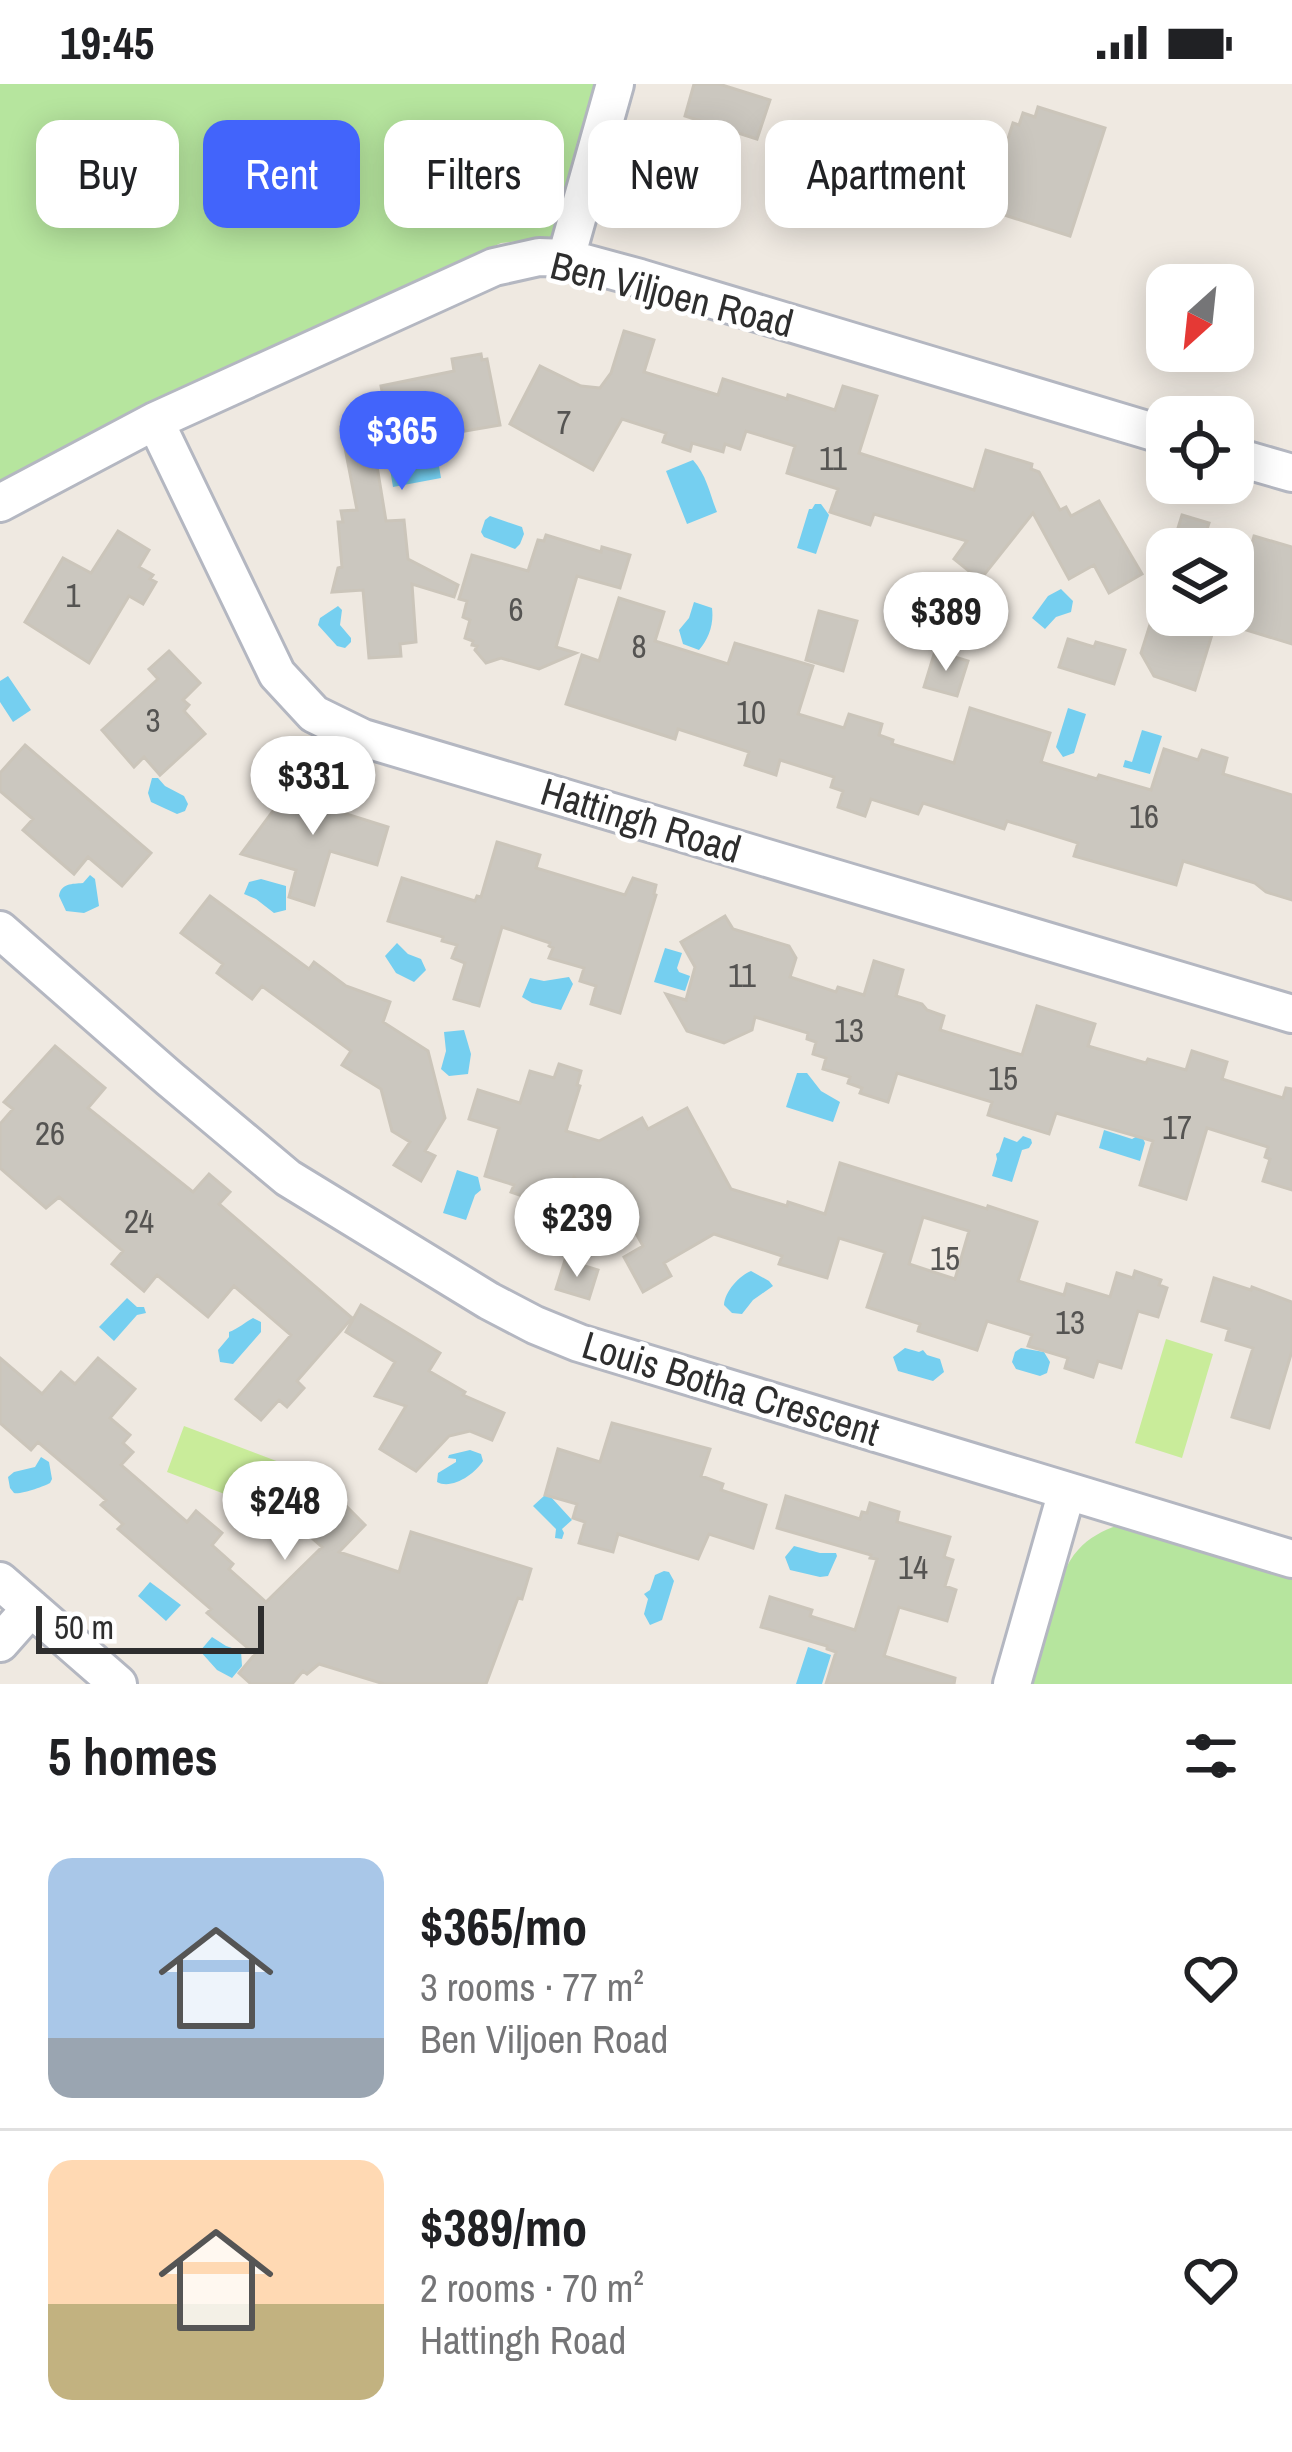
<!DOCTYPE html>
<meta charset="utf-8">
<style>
body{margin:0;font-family:"Archivo Narrow",sans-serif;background:#f6f6f6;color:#202124;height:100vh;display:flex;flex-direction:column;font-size:45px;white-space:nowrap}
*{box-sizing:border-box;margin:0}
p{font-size:39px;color:#757577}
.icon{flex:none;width:66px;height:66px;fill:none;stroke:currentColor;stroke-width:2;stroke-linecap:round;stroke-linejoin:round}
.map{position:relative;height:1600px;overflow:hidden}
.details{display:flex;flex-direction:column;background:#fff;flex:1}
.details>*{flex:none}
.top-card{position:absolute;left:36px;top:36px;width:1221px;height:108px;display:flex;gap:24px}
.needle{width:78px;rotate:207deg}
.tools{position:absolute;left:1146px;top:180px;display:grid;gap:24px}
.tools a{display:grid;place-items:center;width:108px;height:108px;border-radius:24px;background:#fff;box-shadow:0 6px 30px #0003;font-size:60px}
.scale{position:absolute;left:36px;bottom:30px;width:228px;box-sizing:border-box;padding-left:12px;border:6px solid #2e2e2e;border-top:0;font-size:33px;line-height:42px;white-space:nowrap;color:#2e2e2e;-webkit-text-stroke:9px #fff;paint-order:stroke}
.price{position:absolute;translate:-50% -102px;padding:0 27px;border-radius:42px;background:#fff;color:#222;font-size:39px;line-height:78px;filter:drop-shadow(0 3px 6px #0008)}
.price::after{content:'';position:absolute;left:50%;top:72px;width:36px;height:27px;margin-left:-18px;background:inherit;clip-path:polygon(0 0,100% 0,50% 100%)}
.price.on{background:#4264fb;color:#fff}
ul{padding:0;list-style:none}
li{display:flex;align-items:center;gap:36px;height:300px;padding:0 48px}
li+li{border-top:3px solid #e0e0e0}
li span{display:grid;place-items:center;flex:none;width:336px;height:240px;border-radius:24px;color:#555}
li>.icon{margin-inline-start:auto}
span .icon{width:144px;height:144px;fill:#fffc;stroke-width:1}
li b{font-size:51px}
h2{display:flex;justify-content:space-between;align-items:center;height:144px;padding:0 48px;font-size:51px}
.chip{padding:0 42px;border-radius:24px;background:#fff;box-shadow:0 6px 30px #0003;font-size:42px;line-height:108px}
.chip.on{background:#4264fb;color:#fff}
.status{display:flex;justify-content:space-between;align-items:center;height:84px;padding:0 60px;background:#fff;direction:ltr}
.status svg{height:33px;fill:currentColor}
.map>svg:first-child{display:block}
.green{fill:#b6e59e}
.pitch{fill:#c9ec9a}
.water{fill:#75cff0}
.building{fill:#cbc7bf;stroke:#cbc5ba;stroke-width:3;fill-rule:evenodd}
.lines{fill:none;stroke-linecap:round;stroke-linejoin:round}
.minor-casing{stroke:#b4b7c1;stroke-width:42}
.minor{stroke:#fff;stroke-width:36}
.labels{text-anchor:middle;stroke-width:9;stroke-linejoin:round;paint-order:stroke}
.number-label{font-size:33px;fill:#555452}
.street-label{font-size:39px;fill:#2e2e2e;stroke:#fff}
</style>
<div class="status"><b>19:45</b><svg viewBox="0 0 49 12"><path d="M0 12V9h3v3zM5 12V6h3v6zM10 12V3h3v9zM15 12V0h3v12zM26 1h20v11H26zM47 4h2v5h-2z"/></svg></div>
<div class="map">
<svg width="1292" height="1600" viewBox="0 0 1292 1600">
<rect width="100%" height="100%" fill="#efe9e1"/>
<!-- green -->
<path class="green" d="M 0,0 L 599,0 L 553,153 L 501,159 L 149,319 L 0,401 Z
M 1118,1441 L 1292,1489 L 1292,1600 L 1029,1600 C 1040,1566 1055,1490 1078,1466 C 1089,1453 1103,1447 1118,1441 Z"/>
<!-- pitch -->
<path class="pitch" d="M 1166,1255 L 1213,1270 L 1182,1374 L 1135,1359 Z
M 184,1342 L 287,1381 L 269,1427 L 167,1388 Z"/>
<!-- water -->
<path class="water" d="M 437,370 L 441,394 L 393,403 L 389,379 Z
M 693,376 C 707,392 709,408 717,428 L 687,440 L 666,387 Z
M 815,420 L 821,420 L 829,431 L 816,470 L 797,464 L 809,425 L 812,425 Z
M 490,432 L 522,443 L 524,450 L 520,460 L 515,465 L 484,453 L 481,448 L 485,436 Z
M 952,490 L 968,496 L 976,510 C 967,527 953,535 934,538 L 925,522 L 944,509 Z
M 1061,505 L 1073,517 L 1071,528 L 1056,533 L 1045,545 L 1032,534 L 1048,512 Z
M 694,518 L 712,524 C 714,540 709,554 699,566 L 683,560 L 679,546 L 689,534 Z
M 338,522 L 342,526 L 340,541 L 351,554 L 351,558 L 345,564 L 337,562 L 318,541 L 320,534 Z
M 8,592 L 31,626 L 13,638 L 0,618 L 0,597 Z
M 1068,624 L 1086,630 L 1074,669 L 1063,673 L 1056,663 Z
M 1142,646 L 1162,652 L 1150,690 L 1123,683 L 1125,676 L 1132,678 Z
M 152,694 L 158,694 L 165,702 L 184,712 L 188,720 L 185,727 L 177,730 L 151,718 L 148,709 Z
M 90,791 L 95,795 L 99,822 L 84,829 L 66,827 L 59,812 C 61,799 72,800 83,799 Z
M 261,795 L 286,802 L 286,826 L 274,829 L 256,815 L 244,810 L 249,798 Z
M 397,859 L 408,870 L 421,875 L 426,886 L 414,898 L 396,889 L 385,872 Z
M 665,864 L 682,869 L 677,884 L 679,888 L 690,892 L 685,907 L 654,898 Z
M 569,893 L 573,900 L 561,926 L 532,919 L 522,913 L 530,894 L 544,897 Z
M 464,946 L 471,970 L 468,990 L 449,992 L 441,985 L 446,967 L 444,948 Z
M 797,989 L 807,989 L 821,1007 L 840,1018 L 833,1038 L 786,1023 Z
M 1104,1046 L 1132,1055 L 1141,1050 L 1145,1059 L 1140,1077 L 1099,1064 Z
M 1023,1052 L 1031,1055 L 1032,1059 L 1029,1064 L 1022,1066 L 1012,1098 L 992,1092 L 997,1075 L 996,1070 L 999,1068 L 1004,1053 L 1017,1058 Z
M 457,1086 L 478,1093 L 481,1106 L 475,1111 L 466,1136 L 443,1129 Z
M 603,1126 C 606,1133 612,1136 614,1142 C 616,1148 607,1158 606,1165 L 599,1170 L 589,1166 L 588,1151 L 593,1143 L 596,1129 Z
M 751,1187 L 769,1197 L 773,1202 L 753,1216 L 742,1230 L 732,1229 L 724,1221 C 725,1207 739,1192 751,1187 Z
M 127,1214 L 137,1223 L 144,1223 L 146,1229 L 137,1231 L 114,1257 L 99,1243 Z
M 253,1234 L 261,1238 L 261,1248 L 233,1280 L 220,1278 L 218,1266 L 229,1253 L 229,1248 C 238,1245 245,1238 253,1234 Z
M 905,1264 L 919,1268 L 923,1266 L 927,1271 L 940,1275 L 944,1288 L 933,1297 L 898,1287 L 893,1273 Z
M 1021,1264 L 1044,1268 L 1050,1278 L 1047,1289 L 1040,1292 L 1016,1285 L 1012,1278 L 1015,1268 Z
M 470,1366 L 481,1370 L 483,1377 C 475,1390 452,1406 437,1398 L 438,1389 L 456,1378 L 456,1375 L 448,1374 L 449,1371 Z
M 41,1373 L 49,1378 L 52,1395 L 50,1399 C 45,1402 20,1411 14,1409 L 10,1404 L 8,1393 L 14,1388 L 35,1383 Z
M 545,1411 L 550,1412 L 572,1436 L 562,1445 L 564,1449 L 562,1455 L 555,1454 L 556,1445 L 533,1422 Z
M 794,1462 L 820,1469 L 836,1469 L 837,1472 L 828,1492 L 820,1493 L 790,1486 L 785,1473 Z
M 664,1487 L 669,1488 L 674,1497 L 662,1536 L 650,1541 L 644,1530 L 648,1515 L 644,1510 L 650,1506 L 655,1491 Z
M 150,1498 L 181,1521 L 166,1537 L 138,1512 Z
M 212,1553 L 226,1562 L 241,1567 L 242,1582 L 232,1594 L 217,1586 L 200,1567 Z
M 808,1563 L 831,1571 L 822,1600 L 796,1600 Z"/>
<!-- building -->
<path class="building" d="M 694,0 L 719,0 L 770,16 L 757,55 L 685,32 Z
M 1038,23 L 1105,44 L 1070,152 L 976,122 L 986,90 L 996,93 L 1013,39 L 1019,41 L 1023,29 L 1035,33 Z
M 624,247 L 654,256 L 644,288 L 718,311 L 723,295 L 787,315 L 788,311 L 835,326 L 843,302 L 877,312 L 859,369 L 974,406 L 986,366 L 1032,380 L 1031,385 L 1039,388 L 1060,426 L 1066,423 L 1071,432 L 1099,417 L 1142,490 L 1109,509 L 1094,481 L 1069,495 L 1033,429 L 980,496 L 954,475 L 967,457 L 874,430 L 870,441 L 830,428 L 838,405 L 787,389 L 795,362 L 746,347 L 740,365 L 725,360 L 723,368 L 692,359 L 690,367 L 663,358 L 666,349 L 622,335 L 593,386 L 510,340 L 540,282 L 581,302 L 600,304 L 611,289 Z
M 481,270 L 482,276 L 487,275 L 500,341 L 430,353 L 431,361 L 392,368 L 393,373 L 376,376 L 386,437 L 404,436 L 408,475 L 458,501 L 454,513 L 412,500 L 416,558 L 400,560 L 401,572 L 369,574 L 363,506 L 332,508 L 338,484 L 342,483 L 338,438 L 343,438 L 341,427 L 357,426 L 341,343 L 357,340 L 355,329 L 385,323 L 381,302 L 454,287 L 452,275 Z
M 1182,431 L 1209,439 L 1201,465 L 1174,457 Z
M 118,447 L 149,466 L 139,483 L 153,491 L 150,495 L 156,498 L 143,520 L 129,512 L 89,579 L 25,538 L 63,474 L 91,489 Z
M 546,451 L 601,468 L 602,463 L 630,471 L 620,504 L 577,492 L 556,563 L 576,569 L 539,585 L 501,574 L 486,579 L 475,566 L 477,562 L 472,561 L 473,557 L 465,554 L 470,536 L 463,533 L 467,517 L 459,515 L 472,471 L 528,487 L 538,456 L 544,457 Z
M 1254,452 L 1292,463 L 1292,560 L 1233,542 L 1233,477 L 1246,481 Z
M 619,514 L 664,528 L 655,557 L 728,580 L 735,559 L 813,582 L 798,630 L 844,644 L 849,630 L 882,640 L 879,651 L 893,656 L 892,660 L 954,679 L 970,624 L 1050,649 L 1041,678 L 1097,695 L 1099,691 L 1151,706 L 1164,665 L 1198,676 L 1202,666 L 1227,674 L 1223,690 L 1292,711 L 1292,816 L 1266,808 L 1255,799 L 1183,777 L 1176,801 L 1074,772 L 1078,759 L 1007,737 L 1004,745 L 923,719 L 918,730 L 871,715 L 865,732 L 838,723 L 843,707 L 831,703 L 834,693 L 780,676 L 776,691 L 745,681 L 749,668 L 678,645 L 675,655 L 566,620 L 582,571 L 599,577 Z
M 819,527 L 857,537 L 843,587 L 806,576 Z
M 1153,531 L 1218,531 L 1195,606 L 1154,592 L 1141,569 Z
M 1068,555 L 1094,563 L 1096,558 L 1125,566 L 1114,600 L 1059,583 Z
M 169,567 L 200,599 L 183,616 L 189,621 L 184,627 L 205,650 L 160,691 L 144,673 L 134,683 L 102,646 L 158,595 L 149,585 Z
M 935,567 L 968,577 L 957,612 L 924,603 Z
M 25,661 L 151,769 L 122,802 L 88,773 L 74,790 L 23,746 L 33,735 L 0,707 L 0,689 Z
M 316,669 L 319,671 L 305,717 L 388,743 L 377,781 L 330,767 L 314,821 L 289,813 L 296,786 L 241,770 Z
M 497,758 L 540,771 L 536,784 L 625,811 L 633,794 L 656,801 L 654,810 L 656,811 L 620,929 L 591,920 L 596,902 L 580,897 L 584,884 L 549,874 L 553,864 L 549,862 L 550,859 L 502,843 L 479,922 L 454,915 L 465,879 L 452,874 L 457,861 L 442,857 L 443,853 L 388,837 L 402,794 L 475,817 L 477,812 L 481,813 Z
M 210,812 L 309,885 L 314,878 L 346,902 L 390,918 L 383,938 L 428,967 L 445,1034 L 425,1067 L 435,1072 L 421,1097 L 394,1081 L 410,1058 L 392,1047 L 381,1005 L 342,981 L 351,967 L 262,902 L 252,915 L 217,889 L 223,880 L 181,849 Z
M 725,832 L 733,845 L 789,862 L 796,874 L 790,893 L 836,908 L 838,903 L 864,911 L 874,877 L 903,886 L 896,912 L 922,920 L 927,926 L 944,932 L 940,946 L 1022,971 L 1037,922 L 1095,940 L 1088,962 L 1146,979 L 1148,975 L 1186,986 L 1192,967 L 1227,978 L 1222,995 L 1283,1014 L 1286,1004 L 1292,1005 L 1292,1106 L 1263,1097 L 1270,1075 L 1265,1073 L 1268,1063 L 1207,1044 L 1186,1115 L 1140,1101 L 1153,1057 L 1056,1029 L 1049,1050 L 988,1031 L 992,1018 L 897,989 L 888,1018 L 860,1009 L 862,1004 L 848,999 L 850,993 L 823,985 L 826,974 L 813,970 L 816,958 L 807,955 L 808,949 L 755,933 L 752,946 L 724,959 L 687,947 L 666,910 L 686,916 L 695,883 L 681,858 Z
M 55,962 L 105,1004 L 88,1024 L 193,1108 L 209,1090 L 230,1108 L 219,1120 L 352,1234 L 297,1297 L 304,1304 L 287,1323 L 279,1316 L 261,1336 L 236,1315 L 291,1251 L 234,1202 L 208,1233 L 157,1191 L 144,1207 L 112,1180 L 123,1167 L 59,1113 L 46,1124 L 0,1084 L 0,1040 L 13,1025 L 4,1018 Z
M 559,980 L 581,987 L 577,1001 L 580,1002 L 566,1047 L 599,1057 L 642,1034 L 648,1045 L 687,1024 L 731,1105 L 787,1122 L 788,1118 L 825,1130 L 840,1079 L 987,1125 L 988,1122 L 1037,1138 L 1018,1197 L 1064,1211 L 1067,1200 L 1110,1213 L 1117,1189 L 1133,1194 L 1135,1187 L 1161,1196 L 1159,1201 L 1167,1204 L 1158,1233 L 1138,1227 L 1121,1284 L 1098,1277 L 1093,1293 L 1065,1284 L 1068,1274 L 1028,1262 L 1032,1251 L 987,1237 L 977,1266 L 918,1247 L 920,1240 L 867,1223 L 885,1168 L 839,1154 L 827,1194 L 779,1180 L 782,1172 L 714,1150 L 664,1179 L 671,1192 L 643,1208 L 624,1173 L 643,1162 L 618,1117 L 605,1124 L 574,1093 L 567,1116 L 539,1108 L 537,1117 L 511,1108 L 514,1101 L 485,1092 L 499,1044 L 469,1035 L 478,1006 L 520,1019 L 530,987 L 554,994 ZM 923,1133 L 969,1147 L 955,1195 L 909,1180 Z
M 565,1176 L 598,1186 L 589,1215 L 556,1205 Z
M 1214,1194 L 1251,1206 L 1252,1203 L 1292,1218 L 1292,1267 L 1269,1344 L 1232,1333 L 1253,1264 L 1226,1256 L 1229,1245 L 1202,1237 Z
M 361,1221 L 440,1269 L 429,1287 L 465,1308 L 463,1311 L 504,1329 L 492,1356 L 470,1347 L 449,1352 L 416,1387 L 380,1365 L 406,1322 L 375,1312 L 395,1278 L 346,1248 Z
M 0,1274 L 42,1310 L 61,1288 L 75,1300 L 98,1274 L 135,1305 L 110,1334 L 130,1351 L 123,1359 L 133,1368 L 121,1381 L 187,1438 L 196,1427 L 222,1449 L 212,1461 L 233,1480 L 229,1485 L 266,1518 L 322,1463 L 305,1448 L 338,1414 L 365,1441 L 339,1468 L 399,1488 L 411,1448 L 531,1485 L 522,1515 L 518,1514 L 486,1600 L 384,1600 L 319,1580 L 307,1590 L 303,1587 L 292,1600 L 251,1600 L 239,1589 L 255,1570 L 207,1529 L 211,1525 L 118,1445 L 123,1440 L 101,1421 L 106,1416 L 98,1409 L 38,1358 L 31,1366 L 0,1339 Z
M 612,1339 L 710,1365 L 701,1392 L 723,1400 L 721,1406 L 766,1421 L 753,1464 L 709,1450 L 698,1475 L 618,1450 L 613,1468 L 579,1459 L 585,1438 L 573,1434 L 577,1420 L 545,1411 L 558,1365 L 600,1378 Z
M 786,1412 L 860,1435 L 862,1428 L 867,1429 L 870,1419 L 899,1428 L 897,1438 L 950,1453 L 944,1473 L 953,1476 L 945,1502 L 956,1506 L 947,1537 L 899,1523 L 884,1572 L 955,1594 L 954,1600 L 826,1600 L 836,1568 L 827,1565 L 827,1562 L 761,1543 L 770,1513 L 812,1526 L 810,1532 L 855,1546 L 877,1475 L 870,1474 L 871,1471 L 777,1444 Z"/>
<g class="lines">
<!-- minor casing -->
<g class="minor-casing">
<path id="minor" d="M 566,174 L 615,0
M 155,337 L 277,590 L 314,630 L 363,654 L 1292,930
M 1233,372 L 1292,389
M 0,419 L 155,337 L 494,183 L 539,173 L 566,174 L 640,194 L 1167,352
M 0,846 L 170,995 L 288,1094 L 489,1217 L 535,1241 L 579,1259 L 1292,1475
M 0,1497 L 118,1600
M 0,1559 L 31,1524
M 1012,1600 L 1067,1407"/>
</g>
<!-- minor -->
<use href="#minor" class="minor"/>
</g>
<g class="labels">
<!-- number labels -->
<g class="number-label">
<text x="564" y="350">7</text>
<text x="833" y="386">11</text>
<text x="73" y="523">1</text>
<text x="516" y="537">6</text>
<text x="639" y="574">8</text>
<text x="751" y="640">10</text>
<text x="153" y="648">3</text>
<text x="1144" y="744">16</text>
<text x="742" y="903">11</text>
<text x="849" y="958">13</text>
<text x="1003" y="1006">15</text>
<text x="1177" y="1055">17</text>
<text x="50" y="1061">26</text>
<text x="139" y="1149">24</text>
<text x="945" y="1186">15</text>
<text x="1070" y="1250">13</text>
<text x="913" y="1495">14</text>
</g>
<!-- street labels -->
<g class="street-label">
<text transform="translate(672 210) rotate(14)" y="14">Ben Viljoen Road</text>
<text transform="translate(641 736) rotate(17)" y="14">Hattingh Road</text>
<text transform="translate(731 1304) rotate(17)" y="14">Louis Botha Crescent</text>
</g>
</g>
</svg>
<div class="tools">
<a><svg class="needle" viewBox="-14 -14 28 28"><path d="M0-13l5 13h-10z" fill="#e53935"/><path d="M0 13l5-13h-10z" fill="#757577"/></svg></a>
<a><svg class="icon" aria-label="locate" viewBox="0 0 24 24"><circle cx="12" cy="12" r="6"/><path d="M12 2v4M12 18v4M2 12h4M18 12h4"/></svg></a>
<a><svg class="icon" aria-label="layers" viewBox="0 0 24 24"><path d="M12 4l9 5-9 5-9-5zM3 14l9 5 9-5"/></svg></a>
</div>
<div class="scale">50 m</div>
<b class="price on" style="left:402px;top:409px">$365</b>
<b class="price" style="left:946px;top:590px">$389</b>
<b class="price" style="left:313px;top:754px">$331</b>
<b class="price" style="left:577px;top:1196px">$239</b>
<b class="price" style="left:285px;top:1479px">$248</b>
<div class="top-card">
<a class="chip">Buy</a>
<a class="chip on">Rent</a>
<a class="chip">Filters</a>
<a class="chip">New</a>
<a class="chip">Apartment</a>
</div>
</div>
<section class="details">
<h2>5 homes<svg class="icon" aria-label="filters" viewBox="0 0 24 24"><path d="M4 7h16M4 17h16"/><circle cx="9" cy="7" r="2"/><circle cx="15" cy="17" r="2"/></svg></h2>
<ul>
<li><span style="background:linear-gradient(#a9c7e8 75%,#9aa5b1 0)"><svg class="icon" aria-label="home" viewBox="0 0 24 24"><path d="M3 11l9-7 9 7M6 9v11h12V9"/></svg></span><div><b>$365/mo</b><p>3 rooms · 77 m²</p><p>Ben Viljoen Road</p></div><svg class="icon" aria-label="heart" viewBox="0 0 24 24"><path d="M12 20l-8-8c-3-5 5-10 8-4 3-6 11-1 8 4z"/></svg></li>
<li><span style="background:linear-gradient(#ffd9b3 60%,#c2b280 0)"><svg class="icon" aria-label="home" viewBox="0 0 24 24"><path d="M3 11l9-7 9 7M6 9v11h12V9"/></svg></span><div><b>$389/mo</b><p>2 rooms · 70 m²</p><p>Hattingh Road</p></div><svg class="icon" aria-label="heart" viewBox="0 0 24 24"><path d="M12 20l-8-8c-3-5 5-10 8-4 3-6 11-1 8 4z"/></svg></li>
</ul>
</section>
